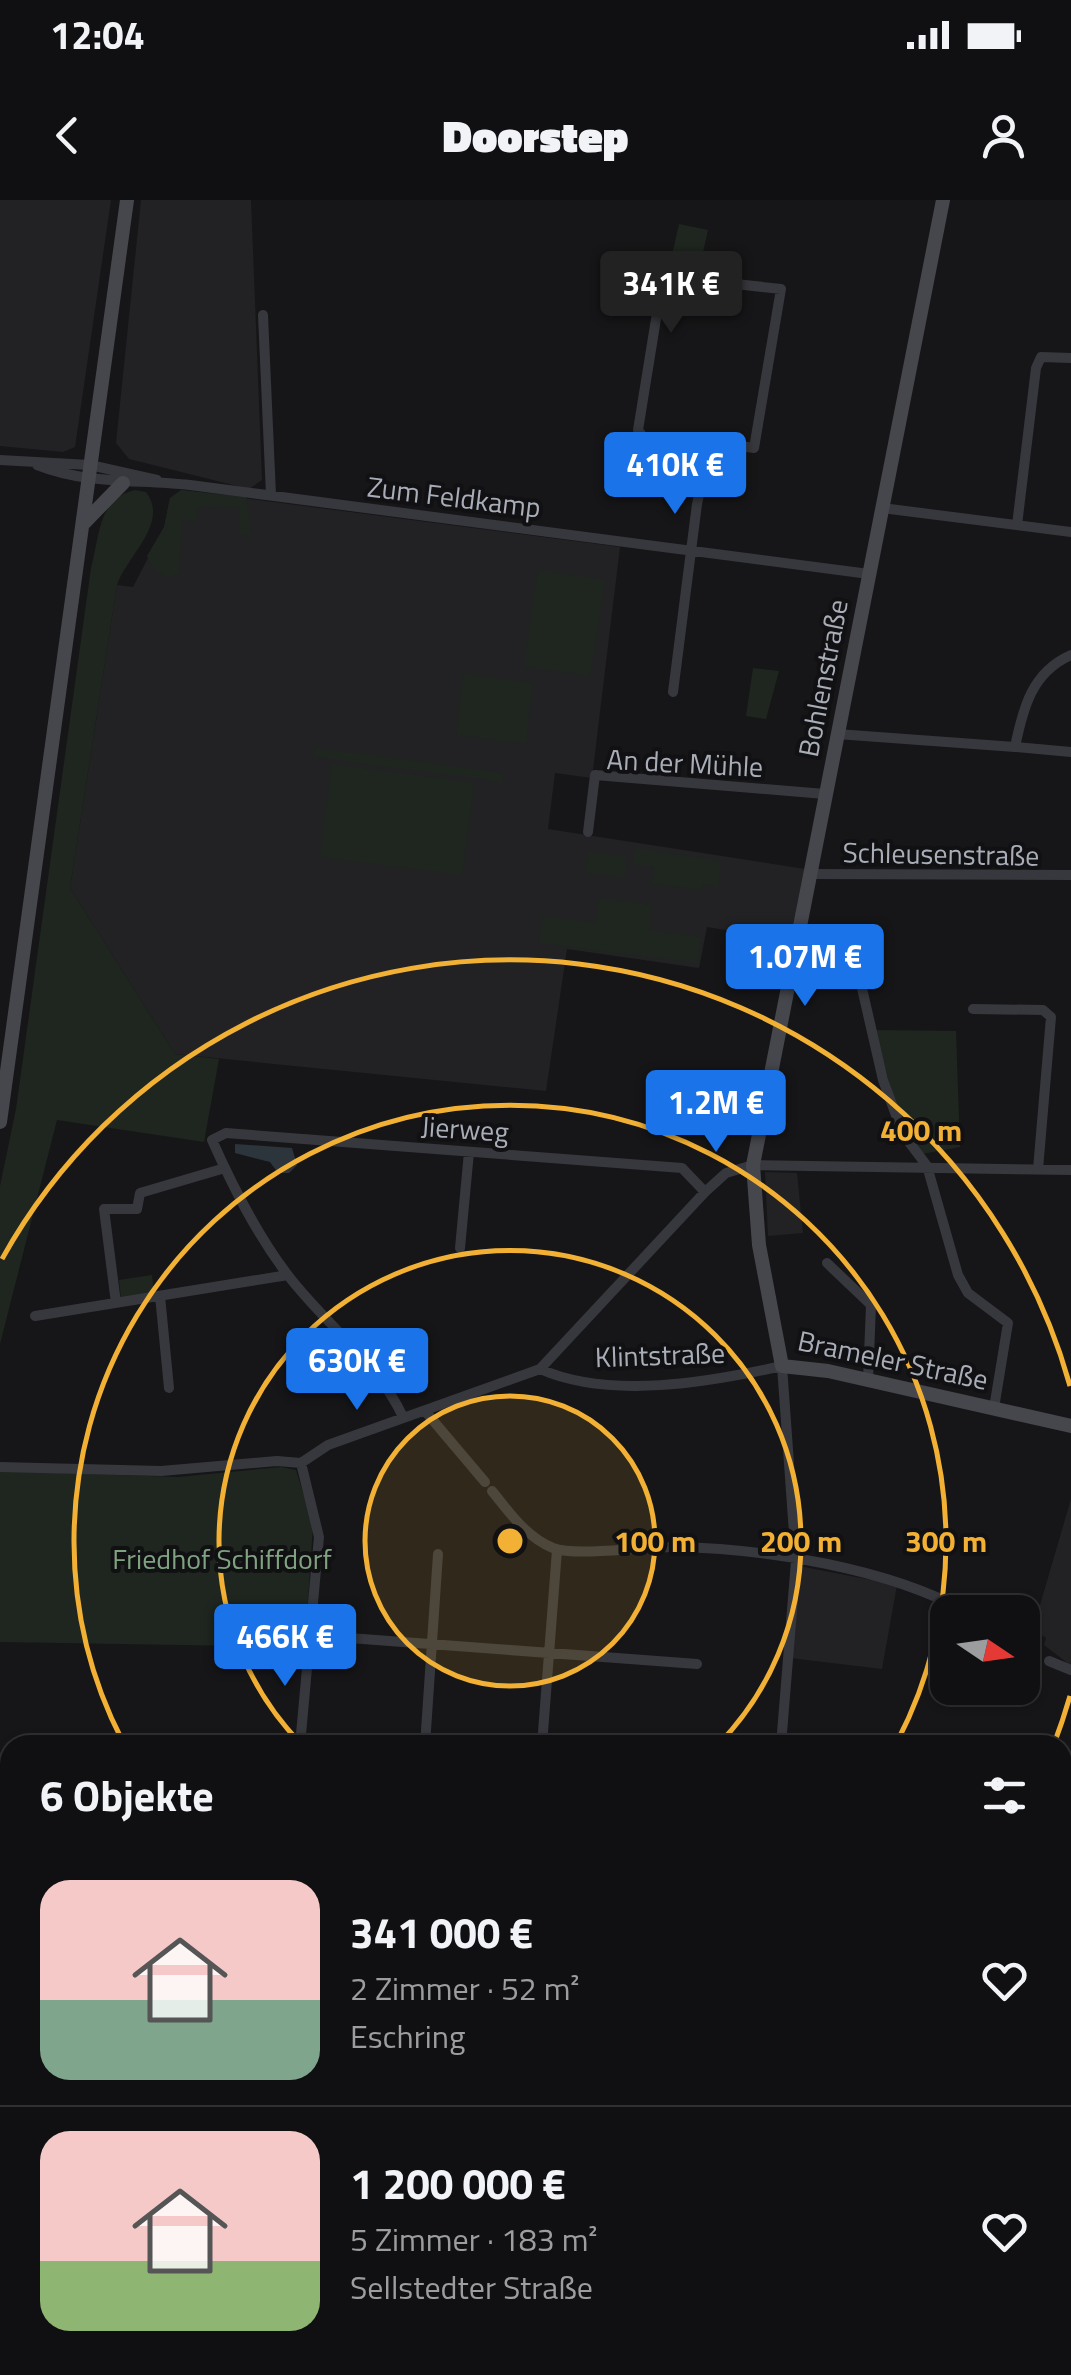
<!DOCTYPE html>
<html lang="de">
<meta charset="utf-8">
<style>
body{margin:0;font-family:"Titillium Web",sans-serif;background:#19191b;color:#f1f3f6;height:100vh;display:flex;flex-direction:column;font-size:38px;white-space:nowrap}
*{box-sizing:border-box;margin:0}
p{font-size:32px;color:#9c9d9f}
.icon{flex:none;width:55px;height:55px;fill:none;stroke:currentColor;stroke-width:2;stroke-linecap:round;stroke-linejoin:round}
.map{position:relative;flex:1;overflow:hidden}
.panel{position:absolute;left:0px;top:1535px;width:1072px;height:640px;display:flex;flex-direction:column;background:#101012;border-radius:30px 30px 0 0;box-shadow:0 2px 8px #0004,0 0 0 2px #303032}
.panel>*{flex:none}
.needle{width:65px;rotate:103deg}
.fabs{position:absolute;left:930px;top:1395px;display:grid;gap:20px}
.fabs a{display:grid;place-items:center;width:110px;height:110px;border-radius:20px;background:#101012;box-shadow:0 2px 8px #0004,0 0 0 2px #303032;font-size:50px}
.price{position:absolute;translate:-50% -85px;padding:0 22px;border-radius:10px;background:#1a73e8;color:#fff;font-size:32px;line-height:65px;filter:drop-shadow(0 2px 5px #0008)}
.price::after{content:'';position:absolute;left:50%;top:60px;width:30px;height:22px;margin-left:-15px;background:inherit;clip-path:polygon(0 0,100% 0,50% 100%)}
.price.active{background:#222;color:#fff}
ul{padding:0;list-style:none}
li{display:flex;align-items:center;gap:30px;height:250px;padding:0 40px}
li+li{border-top:2px solid #303032}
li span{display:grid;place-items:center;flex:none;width:280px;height:200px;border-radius:30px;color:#555}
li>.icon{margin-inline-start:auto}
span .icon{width:120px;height:120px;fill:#fffc;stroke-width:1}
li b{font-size:42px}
h2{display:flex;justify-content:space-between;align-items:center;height:120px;padding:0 40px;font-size:42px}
.status{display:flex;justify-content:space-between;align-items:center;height:70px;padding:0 50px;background:#101012;direction:ltr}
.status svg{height:28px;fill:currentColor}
header{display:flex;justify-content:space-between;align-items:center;height:130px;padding:0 40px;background:#101012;font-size:45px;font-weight:800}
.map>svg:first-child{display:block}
.built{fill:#222225}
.green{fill:#1e261f}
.water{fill:#2c353c}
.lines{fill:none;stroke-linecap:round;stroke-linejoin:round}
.street{stroke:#37383d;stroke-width:10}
.secondary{stroke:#45474d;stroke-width:14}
.ring{fill:none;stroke:#f2b134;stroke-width:5}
.labels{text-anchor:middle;stroke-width:8;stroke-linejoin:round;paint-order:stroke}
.street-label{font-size:28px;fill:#a8adb8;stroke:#111113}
.park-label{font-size:28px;fill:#7fa381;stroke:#111113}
.centre{fill:#f2b134;stroke:#111113;stroke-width:5}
.ring-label{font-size:30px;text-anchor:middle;font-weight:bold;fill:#f2b134;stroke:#111113;stroke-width:8;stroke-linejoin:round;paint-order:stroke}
</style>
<div class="status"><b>12:04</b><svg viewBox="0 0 49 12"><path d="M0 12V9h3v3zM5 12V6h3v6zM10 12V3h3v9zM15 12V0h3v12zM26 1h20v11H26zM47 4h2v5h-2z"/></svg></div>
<header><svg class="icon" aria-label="back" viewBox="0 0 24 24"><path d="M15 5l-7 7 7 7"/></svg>Doorstep<svg class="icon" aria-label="person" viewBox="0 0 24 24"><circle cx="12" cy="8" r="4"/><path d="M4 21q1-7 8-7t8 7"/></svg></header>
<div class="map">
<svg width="1071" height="2175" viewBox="0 0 1071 2175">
<rect width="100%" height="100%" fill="#161618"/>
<!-- built -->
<path class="built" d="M 0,0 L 111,0 L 75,247 L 63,252 L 0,246 Z
M 141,0 L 251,0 L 262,280 L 249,289 L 129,259 L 116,243 Z
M 181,290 L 620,347 L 592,578 L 555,573 L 548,629 L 805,669 L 791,741 L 707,727 L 699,768 L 567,749 L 546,891 L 175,854 L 70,688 L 117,385 L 133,387 L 164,327 L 170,298 Z
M 765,972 L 797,973 L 803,1033 L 768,1036 Z
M 1071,1299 L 1071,1461 L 1070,1465 L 1044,1445 L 1046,1438 L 1033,1429 Z
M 799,1366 L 897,1385 L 882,1469 L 790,1458 Z"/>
<!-- green -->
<path class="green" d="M 679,24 L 708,30 L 697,79 L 668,73 Z
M 135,290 L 146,292 C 170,323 126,357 117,385 L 70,688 L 175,854 L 219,859 L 204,942 L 57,920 L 0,1144 L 0,986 L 16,909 L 91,368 C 100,336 97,299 135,290 Z
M 181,290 L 246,297 L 251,336 L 240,334 L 240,308 L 198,307 L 196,321 L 182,320 L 179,374 L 168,377 L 153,368 L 147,356 L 164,327 L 170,298 Z
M 538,370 L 605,380 L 590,476 L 524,466 Z
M 753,468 L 779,471 L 766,519 L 746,516 Z
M 463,474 L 533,483 L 526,543 L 456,535 Z
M 314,548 L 503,573 L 502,582 L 313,557 Z
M 332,564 L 474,583 L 462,675 L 320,657 Z
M 635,648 L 721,661 L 718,686 L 703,684 L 702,690 L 652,683 L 654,667 L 633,664 Z
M 589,652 L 627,657 L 624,678 L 586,672 Z
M 599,698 L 652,705 L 649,730 L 701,737 L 698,763 L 539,743 L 543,717 L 596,723 Z
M 876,830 L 956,831 L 960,947 L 922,954 C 896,917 886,874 876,830 Z
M 152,1075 L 154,1094 L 121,1099 L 119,1080 Z
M 281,1267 L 296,1270 L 313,1325 L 305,1447 L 0,1442 L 0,1271 L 178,1277 Z"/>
<!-- water -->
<path class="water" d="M 235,944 L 292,948 L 297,965 L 289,973 L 278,973 L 270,962 L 235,953 Z"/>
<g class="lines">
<!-- street -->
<path class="street" d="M 263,115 L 271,295
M 0,260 L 90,265 L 157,280
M 37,265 C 88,285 137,279 190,285 L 869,374
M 882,308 L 1071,332
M 1017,325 L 1036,168 L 1041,157 L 1071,158
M 673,492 L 697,304 L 711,242 L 754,248 L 781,89 L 663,76 L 638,230 L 643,237 L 711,242
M 837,534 L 1015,547 C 1023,508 1032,472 1071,455
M 1015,547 L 1071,552
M 588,632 L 595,575 L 825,594
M 809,674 L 1071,675
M 800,725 L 861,784 L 883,880 L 903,934 L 927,966 L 958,1075 L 968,1093 L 1008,1123 L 994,1208
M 973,809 L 1043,810 L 1051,817 L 1038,969
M 460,1048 L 469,952
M 827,1063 L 871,1105 L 868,1180
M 160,1096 L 169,1188
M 116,1103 L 104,1009 L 137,1009 L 140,993 L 225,968
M 35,1116 L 288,1075
M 540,1169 C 610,1200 710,1182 782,1166 L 796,1361 L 781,1545
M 425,1211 L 485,1282
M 403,1217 C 378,1162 323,1122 287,1074 C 256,1033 233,987 212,940 L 226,933 L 682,968 L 705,992
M 0,1267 L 161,1271 L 277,1261 L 301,1263 L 328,1245 L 540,1169 L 705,992 L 726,973 L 753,965 L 1071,970
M 492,1291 C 510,1313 526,1337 553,1348 C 577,1357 647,1346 676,1347 C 768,1349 887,1368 967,1412
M 309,1435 L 697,1464
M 1022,1445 L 1027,1448
M 1049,1461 L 1071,1470
M 300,1545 L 319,1337 L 301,1263
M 425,1545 L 438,1354
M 542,1545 L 557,1350
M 1062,1739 L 1071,1740
M 905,2165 L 905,2175
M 672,2175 L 673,2165"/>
<!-- secondary -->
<path class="secondary" d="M 943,0 L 753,965 L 759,1045 L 782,1166 L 828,1171 L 1071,1226
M 83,324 L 123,283
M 0,922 L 127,0
M 1062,1941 L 1071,1911
M 1003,2175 L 1004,2165"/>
</g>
<!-- distance rings -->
<circle cx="510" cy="1341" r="145" fill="#f2b134" fill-opacity=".12"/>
<g class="ring">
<circle cx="510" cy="1341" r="145"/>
<path d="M302 1545A291 291 0 1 1 718 1545"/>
<path d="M123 1542A436 436 0 1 1 897 1542"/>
<path d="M1070 1496A581 581 0 0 1 1054 1544M2 1059A581 581 0 0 1 1070 1186"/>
</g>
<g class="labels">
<!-- street labels -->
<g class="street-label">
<text transform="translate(454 297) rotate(7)" y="10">Zum Feldkamp</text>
<text transform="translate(823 478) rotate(-79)" y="10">Bohlenstraße</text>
<text transform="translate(685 563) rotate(3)" y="10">An der Mühle</text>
<text transform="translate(941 654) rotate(1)" y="10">Schleusenstraße</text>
<text transform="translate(465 929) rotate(4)" y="10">Jierweg</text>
<text transform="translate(660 1155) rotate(-2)" y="10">Klintstraße</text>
<text transform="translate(893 1160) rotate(12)" y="10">Brameler Straße</text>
</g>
<!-- park labels -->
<g class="park-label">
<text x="222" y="1369">Friedhof Schiffdorf</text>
</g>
</g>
<circle cx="510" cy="1341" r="15" class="centre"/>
<g class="ring-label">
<text x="921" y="941">400 m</text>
<text x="655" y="1352">100 m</text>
<text x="801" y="1352">200 m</text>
<text x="946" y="1352">300 m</text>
</g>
</svg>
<div class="fabs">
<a><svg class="needle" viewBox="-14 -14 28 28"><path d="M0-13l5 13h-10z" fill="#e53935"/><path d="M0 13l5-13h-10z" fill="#9c9d9f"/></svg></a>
</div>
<b class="price active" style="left:671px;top:136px">341K €</b>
<b class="price" style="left:675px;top:317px">410K €</b>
<b class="price" style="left:805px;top:809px">1.07M €</b>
<b class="price" style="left:716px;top:955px">1.2M €</b>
<b class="price" style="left:357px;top:1213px">630K €</b>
<b class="price" style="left:285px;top:1489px">466K €</b>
<section class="panel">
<h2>6 Objekte<svg class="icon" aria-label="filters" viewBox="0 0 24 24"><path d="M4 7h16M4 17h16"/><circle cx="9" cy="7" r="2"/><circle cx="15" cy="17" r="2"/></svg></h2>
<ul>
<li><span style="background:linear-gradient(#f6c9c9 60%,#7fa58c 0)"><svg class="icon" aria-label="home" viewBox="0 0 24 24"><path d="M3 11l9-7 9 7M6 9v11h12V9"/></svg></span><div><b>341 000 €</b><p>2 Zimmer · 52 m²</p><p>Eschring</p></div><svg class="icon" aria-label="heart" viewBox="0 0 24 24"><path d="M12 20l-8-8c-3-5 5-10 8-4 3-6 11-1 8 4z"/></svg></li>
<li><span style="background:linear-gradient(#f6c9c9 65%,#8fb573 0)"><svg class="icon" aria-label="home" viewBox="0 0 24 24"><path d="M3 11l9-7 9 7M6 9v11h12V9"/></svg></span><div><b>1 200 000 €</b><p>5 Zimmer · 183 m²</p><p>Sellstedter Straße</p></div><svg class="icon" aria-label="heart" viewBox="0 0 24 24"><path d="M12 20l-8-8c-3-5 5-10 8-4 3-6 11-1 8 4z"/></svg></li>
</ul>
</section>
</div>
